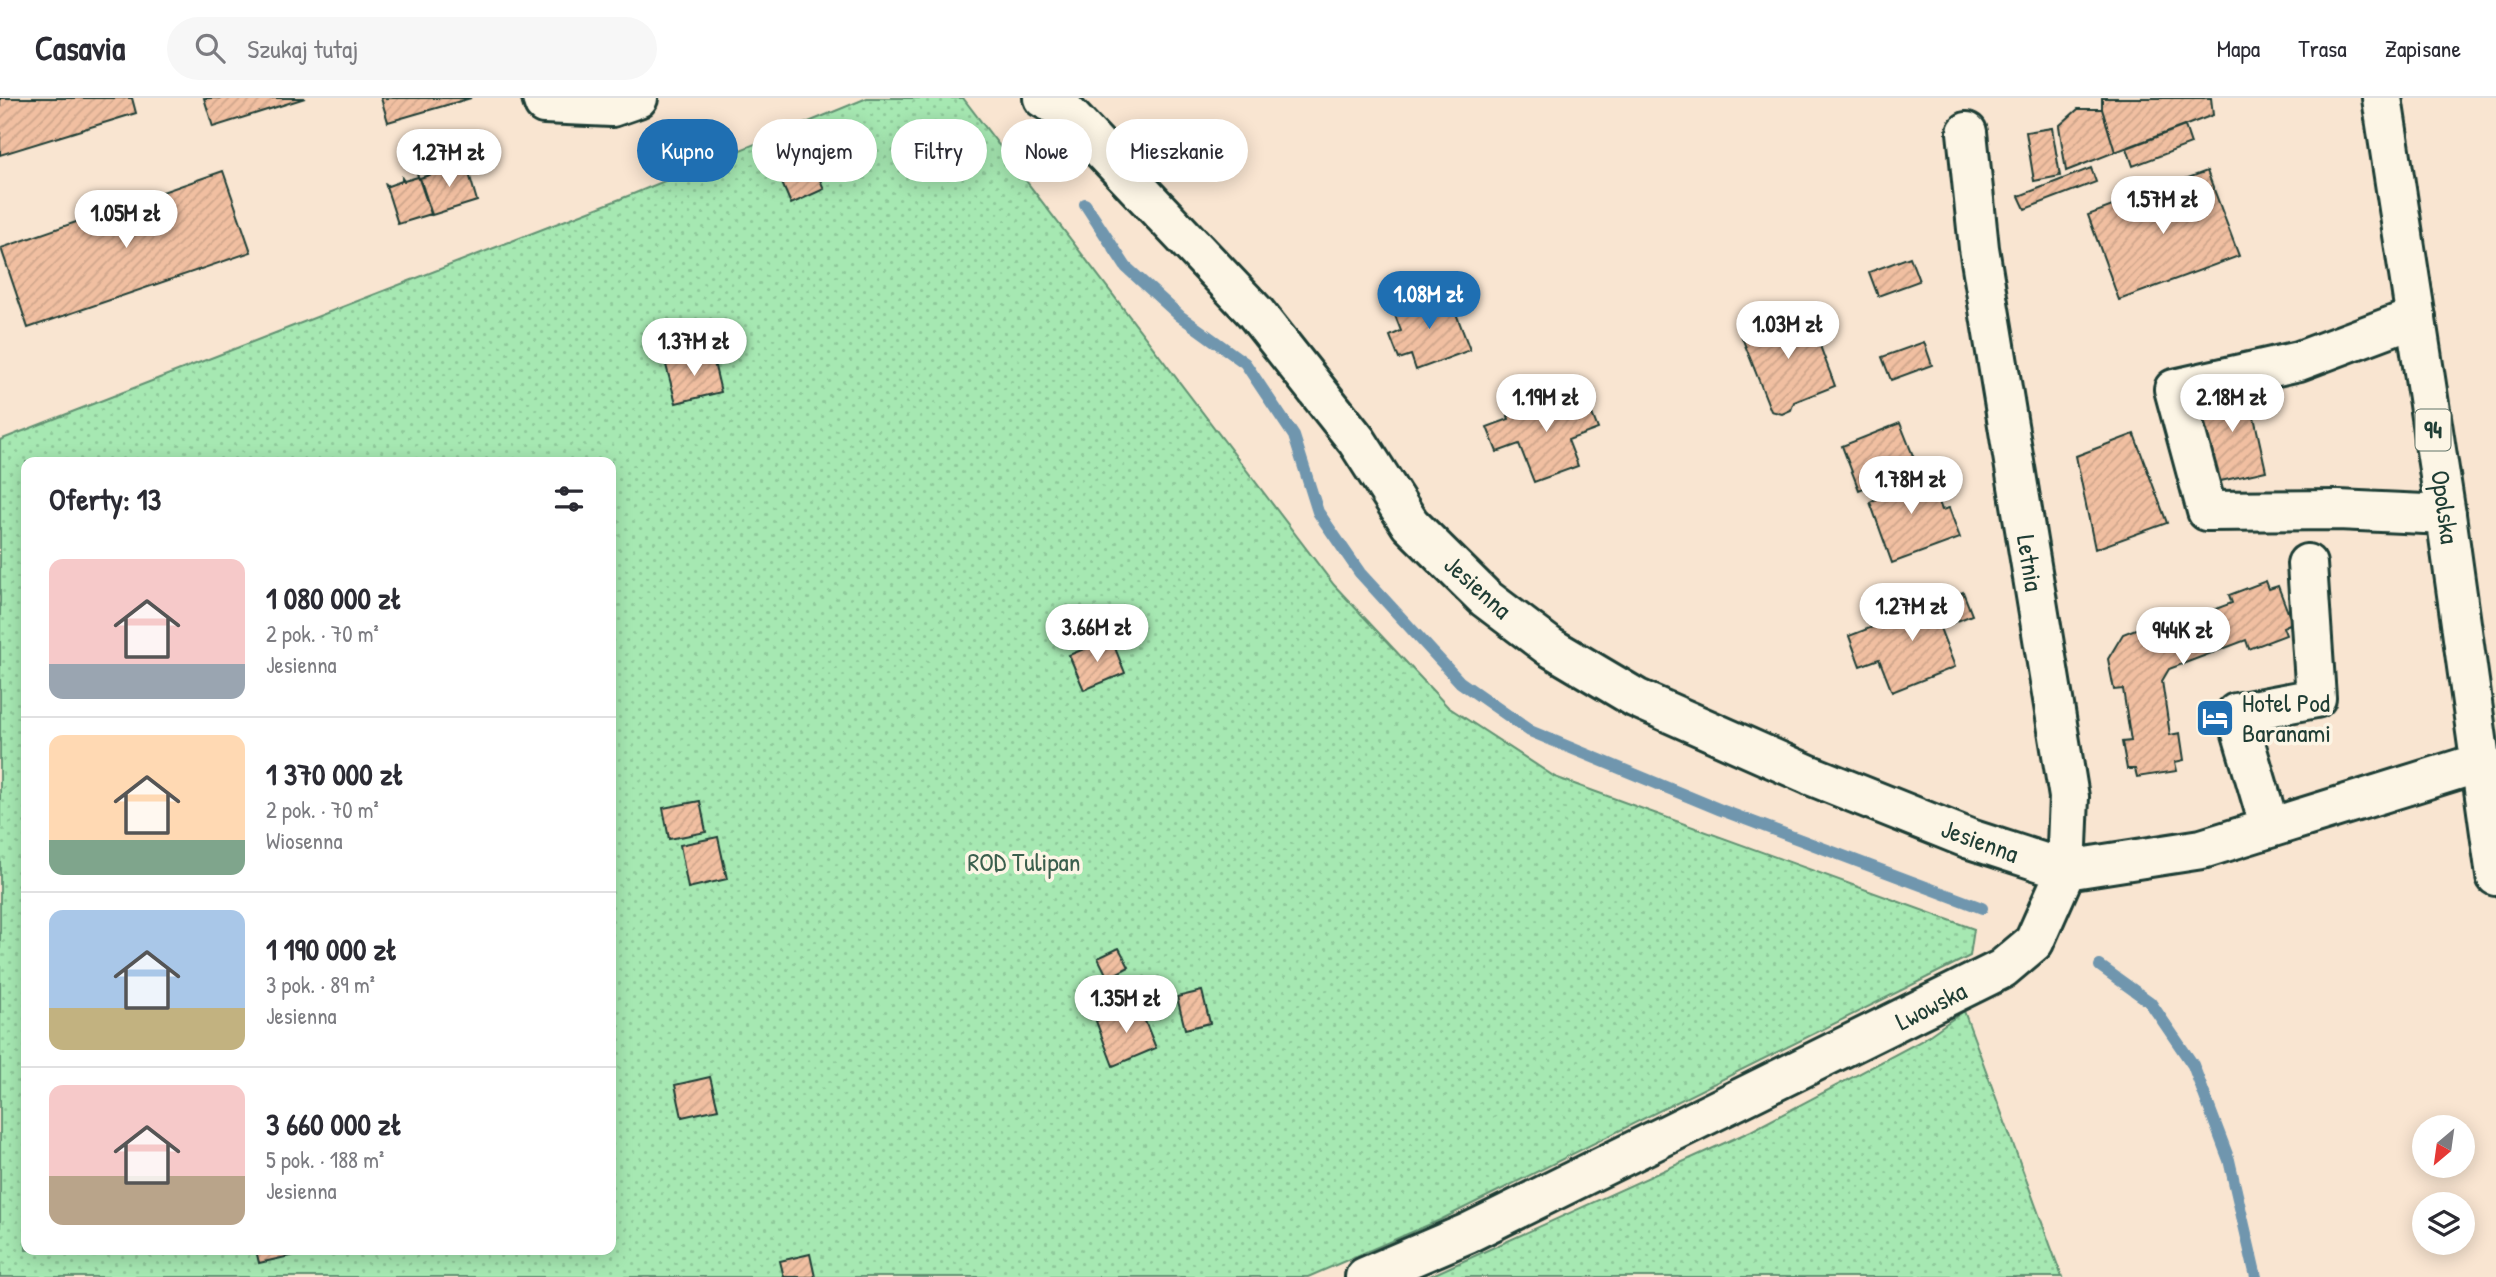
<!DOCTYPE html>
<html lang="pl">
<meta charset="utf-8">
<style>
body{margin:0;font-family:"Patrick Hand",sans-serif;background:#f7f7f7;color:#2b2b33;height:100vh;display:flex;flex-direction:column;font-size:26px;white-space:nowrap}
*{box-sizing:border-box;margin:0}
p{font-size:23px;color:#7c7c81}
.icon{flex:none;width:38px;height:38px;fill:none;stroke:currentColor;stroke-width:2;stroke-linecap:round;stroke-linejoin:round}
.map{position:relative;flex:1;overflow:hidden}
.panel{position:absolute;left:21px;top:359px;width:595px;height:798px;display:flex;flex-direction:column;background:#fff;border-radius:14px;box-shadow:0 4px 18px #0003}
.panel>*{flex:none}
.top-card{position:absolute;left:637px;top:21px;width:665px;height:63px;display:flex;gap:14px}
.needle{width:46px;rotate:209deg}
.buttons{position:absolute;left:2412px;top:1017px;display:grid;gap:14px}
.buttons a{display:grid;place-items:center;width:63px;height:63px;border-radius:50%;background:#fff;box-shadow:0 4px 18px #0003;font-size:35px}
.price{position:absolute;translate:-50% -60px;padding:0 16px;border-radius:24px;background:#fff;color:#222;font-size:23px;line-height:46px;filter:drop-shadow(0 2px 4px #0008)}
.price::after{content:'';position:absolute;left:50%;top:42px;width:21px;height:16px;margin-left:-10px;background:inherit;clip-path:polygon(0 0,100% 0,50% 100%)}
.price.selected{background:#1f6fb2;color:#fff}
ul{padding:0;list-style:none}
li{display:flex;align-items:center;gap:21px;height:175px;padding:0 28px}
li+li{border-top:2px solid #e1e1e2}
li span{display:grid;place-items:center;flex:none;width:196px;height:140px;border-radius:14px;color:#555}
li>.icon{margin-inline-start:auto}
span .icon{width:84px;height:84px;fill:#fffc;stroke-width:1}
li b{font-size:30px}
h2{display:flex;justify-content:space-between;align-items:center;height:84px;padding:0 28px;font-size:30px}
.tag{padding:0 24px;border-radius:32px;background:#fff;box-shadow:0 4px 18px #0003;font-size:24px;line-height:63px}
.tag.selected{background:#1f6fb2;color:#fff}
header{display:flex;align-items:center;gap:42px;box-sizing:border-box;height:98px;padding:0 35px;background:#fff;border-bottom:2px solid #e1e1e2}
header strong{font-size:33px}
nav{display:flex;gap:38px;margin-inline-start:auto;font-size:24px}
.search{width:490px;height:63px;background:#f7f7f7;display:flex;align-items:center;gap:18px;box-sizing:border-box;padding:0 24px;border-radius:38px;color:#7c7c81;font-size:26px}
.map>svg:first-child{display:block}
.garden{fill:url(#garden-dots);stroke:#629273;stroke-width:2;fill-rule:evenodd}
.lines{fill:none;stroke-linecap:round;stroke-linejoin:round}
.stream{stroke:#6f96ae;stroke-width:12}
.building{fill:url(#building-hatch);stroke:#1f3d34;stroke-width:2}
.minor-casing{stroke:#1f3d34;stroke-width:44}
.major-casing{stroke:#1f3d34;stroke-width:44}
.minor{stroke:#fcf5e5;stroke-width:38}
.major{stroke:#fcf5e5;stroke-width:38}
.labels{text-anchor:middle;stroke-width:7;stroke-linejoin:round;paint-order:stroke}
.shield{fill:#fcf5e5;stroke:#617469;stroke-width:2}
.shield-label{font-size:24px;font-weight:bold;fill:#1f3d34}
.street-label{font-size:26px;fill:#1f3d34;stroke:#fcf5e5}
.poi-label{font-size:26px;fill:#1f3d34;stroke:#fcf5e5;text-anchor:start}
.park-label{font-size:26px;fill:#3a5f4d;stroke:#fcf5e5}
</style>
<header>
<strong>Casavia</strong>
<div class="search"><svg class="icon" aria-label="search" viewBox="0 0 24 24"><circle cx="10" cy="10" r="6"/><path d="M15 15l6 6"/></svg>Szukaj tutaj</div>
<nav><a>Mapa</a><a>Trasa</a><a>Zapisane</a></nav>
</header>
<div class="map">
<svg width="2496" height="1179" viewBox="0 0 2496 1179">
<defs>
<pattern id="garden-dots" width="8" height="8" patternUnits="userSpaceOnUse" patternTransform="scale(1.75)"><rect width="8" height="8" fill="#a6e8b2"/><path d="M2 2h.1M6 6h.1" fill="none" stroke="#8ec89a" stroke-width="1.8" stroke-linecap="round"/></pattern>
<pattern id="building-hatch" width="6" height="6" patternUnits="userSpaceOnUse" patternTransform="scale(1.75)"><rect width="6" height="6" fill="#f1bfa1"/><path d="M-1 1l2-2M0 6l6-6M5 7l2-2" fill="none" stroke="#cea58b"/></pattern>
</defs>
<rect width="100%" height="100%" fill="#f9e5d1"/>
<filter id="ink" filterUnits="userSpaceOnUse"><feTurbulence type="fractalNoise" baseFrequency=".0143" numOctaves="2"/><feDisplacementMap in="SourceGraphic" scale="14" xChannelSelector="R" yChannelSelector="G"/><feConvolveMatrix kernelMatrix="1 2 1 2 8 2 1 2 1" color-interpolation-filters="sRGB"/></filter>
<g filter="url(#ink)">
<!-- garden -->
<path class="garden" d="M 867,0 L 963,0 L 1334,487 L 1448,609 L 1555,679 L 1974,831 L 1970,858 L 1440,1122 L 1308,1179 L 0,1179 L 0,342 L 633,96 ZM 26,364 L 611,364 L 611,1152 L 26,1152 Z
M 1964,913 L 2062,1179 L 1428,1179 L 1751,1033 L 1921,943 Z"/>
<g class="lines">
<!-- stream -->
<path class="stream" d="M 1085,106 L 1126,169 L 1180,218 L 1245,265 L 1294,338 L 1318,414 L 1360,475 L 1460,584 L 1530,633 L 1721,712 L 1982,810
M 2100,868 L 2150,904 L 2193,967 L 2229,1062 L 2256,1179"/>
</g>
<!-- building -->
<path class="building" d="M 0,0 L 132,0 L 136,15 L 0,57 Z
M 204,0 L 305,0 L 213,29 Z
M 381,0 L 471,0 L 388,24 Z
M 2102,0 L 2211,0 L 2213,17 L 2115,54 L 2102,11 Z
M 2078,11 L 2102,11 L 2115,54 L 2066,73 L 2059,28 Z
M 2185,28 L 2191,46 L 2133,68 L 2127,50 Z
M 2052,30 L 2060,78 L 2034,83 L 2026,34 Z
M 805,47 L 824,91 L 791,106 L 772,62 Z
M 466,65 L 477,103 L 432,117 L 420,80 Z
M 2091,70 L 2096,84 L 2025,111 L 2019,98 Z
M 223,73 L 251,154 L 28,230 L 1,150 Z
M 2207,73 L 2239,158 L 2119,202 L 2088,117 Z
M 417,75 L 431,116 L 398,126 L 385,85 L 388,88 L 402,83 L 402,80 L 404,83 L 418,79 Z
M 1910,159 L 1919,183 L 1878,198 L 1869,174 Z
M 1447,192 L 1470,252 L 1416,272 L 1411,257 L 1399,261 L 1390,238 L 1401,233 L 1393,212 Z
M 1807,213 L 1835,288 L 1794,304 L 1791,312 L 1782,316 L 1771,313 L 1741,237 L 1748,227 L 1758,224 L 1766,228 Z
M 1924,244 L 1932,267 L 1891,282 L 1882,259 Z
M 712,256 L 721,294 L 676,305 L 666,267 Z
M 2247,287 L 2266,373 L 2216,384 L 2197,299 Z
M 1583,293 L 1598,331 L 1568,342 L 1578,368 L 1534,384 L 1519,346 L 1497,354 L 1487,329 L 1509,321 L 1508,318 Z
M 1900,325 L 1917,368 L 1859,392 L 1842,348 Z
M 2134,336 L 2167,425 L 2095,451 L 2076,358 Z
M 1917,368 L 1930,401 L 1937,399 L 1942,412 L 1949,410 L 1960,440 L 1892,465 L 1870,404 L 1876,401 L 1872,387 Z
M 2266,483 L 2269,491 L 2278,488 L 2292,525 L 2283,529 L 2286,537 L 2249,551 L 2246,542 L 2169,571 L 2162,583 L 2170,637 L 2180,635 L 2184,662 L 2175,664 L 2177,673 L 2137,679 L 2135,671 L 2127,671 L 2122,644 L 2131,643 L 2123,591 L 2114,592 L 2108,561 L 2123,536 L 2153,524 L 2156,533 L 2232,505 L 2229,497 Z
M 1963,494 L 1972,517 L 1940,530 L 1955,569 L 1892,594 L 1879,561 L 1860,568 L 1849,538 Z
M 1111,540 L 1125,575 L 1084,592 L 1069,557 Z
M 700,703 L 706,734 L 669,741 L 663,710 Z
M 718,739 L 727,781 L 688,790 L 680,747 Z
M 1119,850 L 1129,869 L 1108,880 L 1098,860 Z
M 1202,893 L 1210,925 L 1185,931 L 1177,899 Z
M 1138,906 L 1156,950 L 1113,968 L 1096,923 Z
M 710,979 L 718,1011 L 682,1019 L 675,987 Z
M 256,1152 L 298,1152 L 299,1156 L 259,1165 Z
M 810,1156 L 815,1179 L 784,1179 L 780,1163 Z"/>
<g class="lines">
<!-- minor casing -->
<g class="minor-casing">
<path id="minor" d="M 542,0 L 544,6 L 612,9 L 638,0
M 1043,0 L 1063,11 L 1255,214 L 1357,343 L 1410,426 L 1485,500 L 1550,549 L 1636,600 L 1810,677 L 1970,741 L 2066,772 L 2202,751 L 2479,665
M 2416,219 L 2299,263 L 2174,291 L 2207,413 L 2338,412 L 2446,417
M 2270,730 L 2236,615 L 2316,600 L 2307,466
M 1365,1179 L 1468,1135 L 2002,871 L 2034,844 L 2066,772 L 2069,699 L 1979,150 L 1967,34"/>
</g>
<!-- major casing -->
<g class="major-casing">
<path id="major" d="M 2382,0 L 2446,417 L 2496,778"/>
</g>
<!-- minor -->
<use href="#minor" class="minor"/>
<!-- major -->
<use href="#major" class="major"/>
</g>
</g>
<!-- icons -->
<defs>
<g id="hotel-square" transform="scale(2.0125)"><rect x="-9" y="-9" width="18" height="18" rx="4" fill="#1f6fb2" stroke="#fcf5e5"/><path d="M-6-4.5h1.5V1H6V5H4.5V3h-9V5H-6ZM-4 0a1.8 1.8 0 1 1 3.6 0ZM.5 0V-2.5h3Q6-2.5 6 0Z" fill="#fff"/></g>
</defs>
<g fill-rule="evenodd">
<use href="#hotel-square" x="2215" y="620"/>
</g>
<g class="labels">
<!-- shield labels -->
<rect class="shield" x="2415.5" y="311.5" width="35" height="41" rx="5"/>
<g class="shield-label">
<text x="2433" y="340">94</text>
</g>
<!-- street labels -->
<g class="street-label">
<text transform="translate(2445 409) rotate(82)" y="9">Opolska</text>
<text transform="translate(2030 465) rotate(81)" y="9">Letnia</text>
<text transform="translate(1478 489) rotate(42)" y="9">Jesienna</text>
<text transform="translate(1980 743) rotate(20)" y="9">Jesienna</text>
<text transform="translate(1931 908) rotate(-27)" y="9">Lwowska</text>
</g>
<!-- poi labels -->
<g class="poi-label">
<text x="2242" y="614">Hotel Pod<tspan x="2242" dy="30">Baranami</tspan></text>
</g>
<!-- park labels -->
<g class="park-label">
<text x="1024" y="773">ROD Tulipan</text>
</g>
</g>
</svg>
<div class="buttons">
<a><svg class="needle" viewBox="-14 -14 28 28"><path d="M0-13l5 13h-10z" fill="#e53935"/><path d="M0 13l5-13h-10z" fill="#7c7c81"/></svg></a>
<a><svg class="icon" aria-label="layers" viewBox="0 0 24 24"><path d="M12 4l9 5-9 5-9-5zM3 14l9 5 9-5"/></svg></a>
</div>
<b class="price" style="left:449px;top:91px">1.27M zł</b>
<b class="price" style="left:2163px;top:138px">1.57M zł</b>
<b class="price" style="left:126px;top:152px">1.05M zł</b>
<b class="price selected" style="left:1429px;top:233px">1.08M zł</b>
<b class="price" style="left:1788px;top:263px">1.03M zł</b>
<b class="price" style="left:694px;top:280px">1.37M zł</b>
<b class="price" style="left:1546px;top:336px">1.19M zł</b>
<b class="price" style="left:2232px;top:336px">2.18M zł</b>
<b class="price" style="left:1911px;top:418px">1.78M zł</b>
<b class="price" style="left:1912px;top:545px">1.27M zł</b>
<b class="price" style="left:1097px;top:566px">3.66M zł</b>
<b class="price" style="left:2183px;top:569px">944K zł</b>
<b class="price" style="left:1126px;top:937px">1.35M zł</b>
<div class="top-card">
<a class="tag selected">Kupno</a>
<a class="tag">Wynajem</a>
<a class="tag">Filtry</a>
<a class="tag">Nowe</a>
<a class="tag">Mieszkanie</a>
</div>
<section class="panel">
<h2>Oferty: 13<svg class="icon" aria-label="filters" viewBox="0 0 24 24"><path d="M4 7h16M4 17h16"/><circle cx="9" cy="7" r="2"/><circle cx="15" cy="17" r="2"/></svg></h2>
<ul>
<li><span style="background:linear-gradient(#f6c9c9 75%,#9aa5b1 0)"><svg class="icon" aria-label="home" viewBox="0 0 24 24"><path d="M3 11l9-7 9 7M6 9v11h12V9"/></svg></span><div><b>1 080 000 zł</b><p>2 pok. · 70 m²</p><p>Jesienna</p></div></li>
<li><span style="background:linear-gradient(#ffd9b3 75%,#7fa58c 0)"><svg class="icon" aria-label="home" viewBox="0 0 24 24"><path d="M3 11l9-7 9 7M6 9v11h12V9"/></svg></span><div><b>1 370 000 zł</b><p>2 pok. · 70 m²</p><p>Wiosenna</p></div></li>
<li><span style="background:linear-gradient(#a9c7e8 70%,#c2b280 0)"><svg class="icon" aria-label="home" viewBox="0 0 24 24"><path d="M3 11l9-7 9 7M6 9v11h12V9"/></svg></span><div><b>1 190 000 zł</b><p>3 pok. · 89 m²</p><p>Jesienna</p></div></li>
<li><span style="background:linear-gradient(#f6c9c9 65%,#b9a48a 0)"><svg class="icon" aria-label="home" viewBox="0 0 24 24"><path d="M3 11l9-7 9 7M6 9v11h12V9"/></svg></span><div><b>3 660 000 zł</b><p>5 pok. · 188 m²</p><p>Jesienna</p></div></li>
</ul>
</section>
</div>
